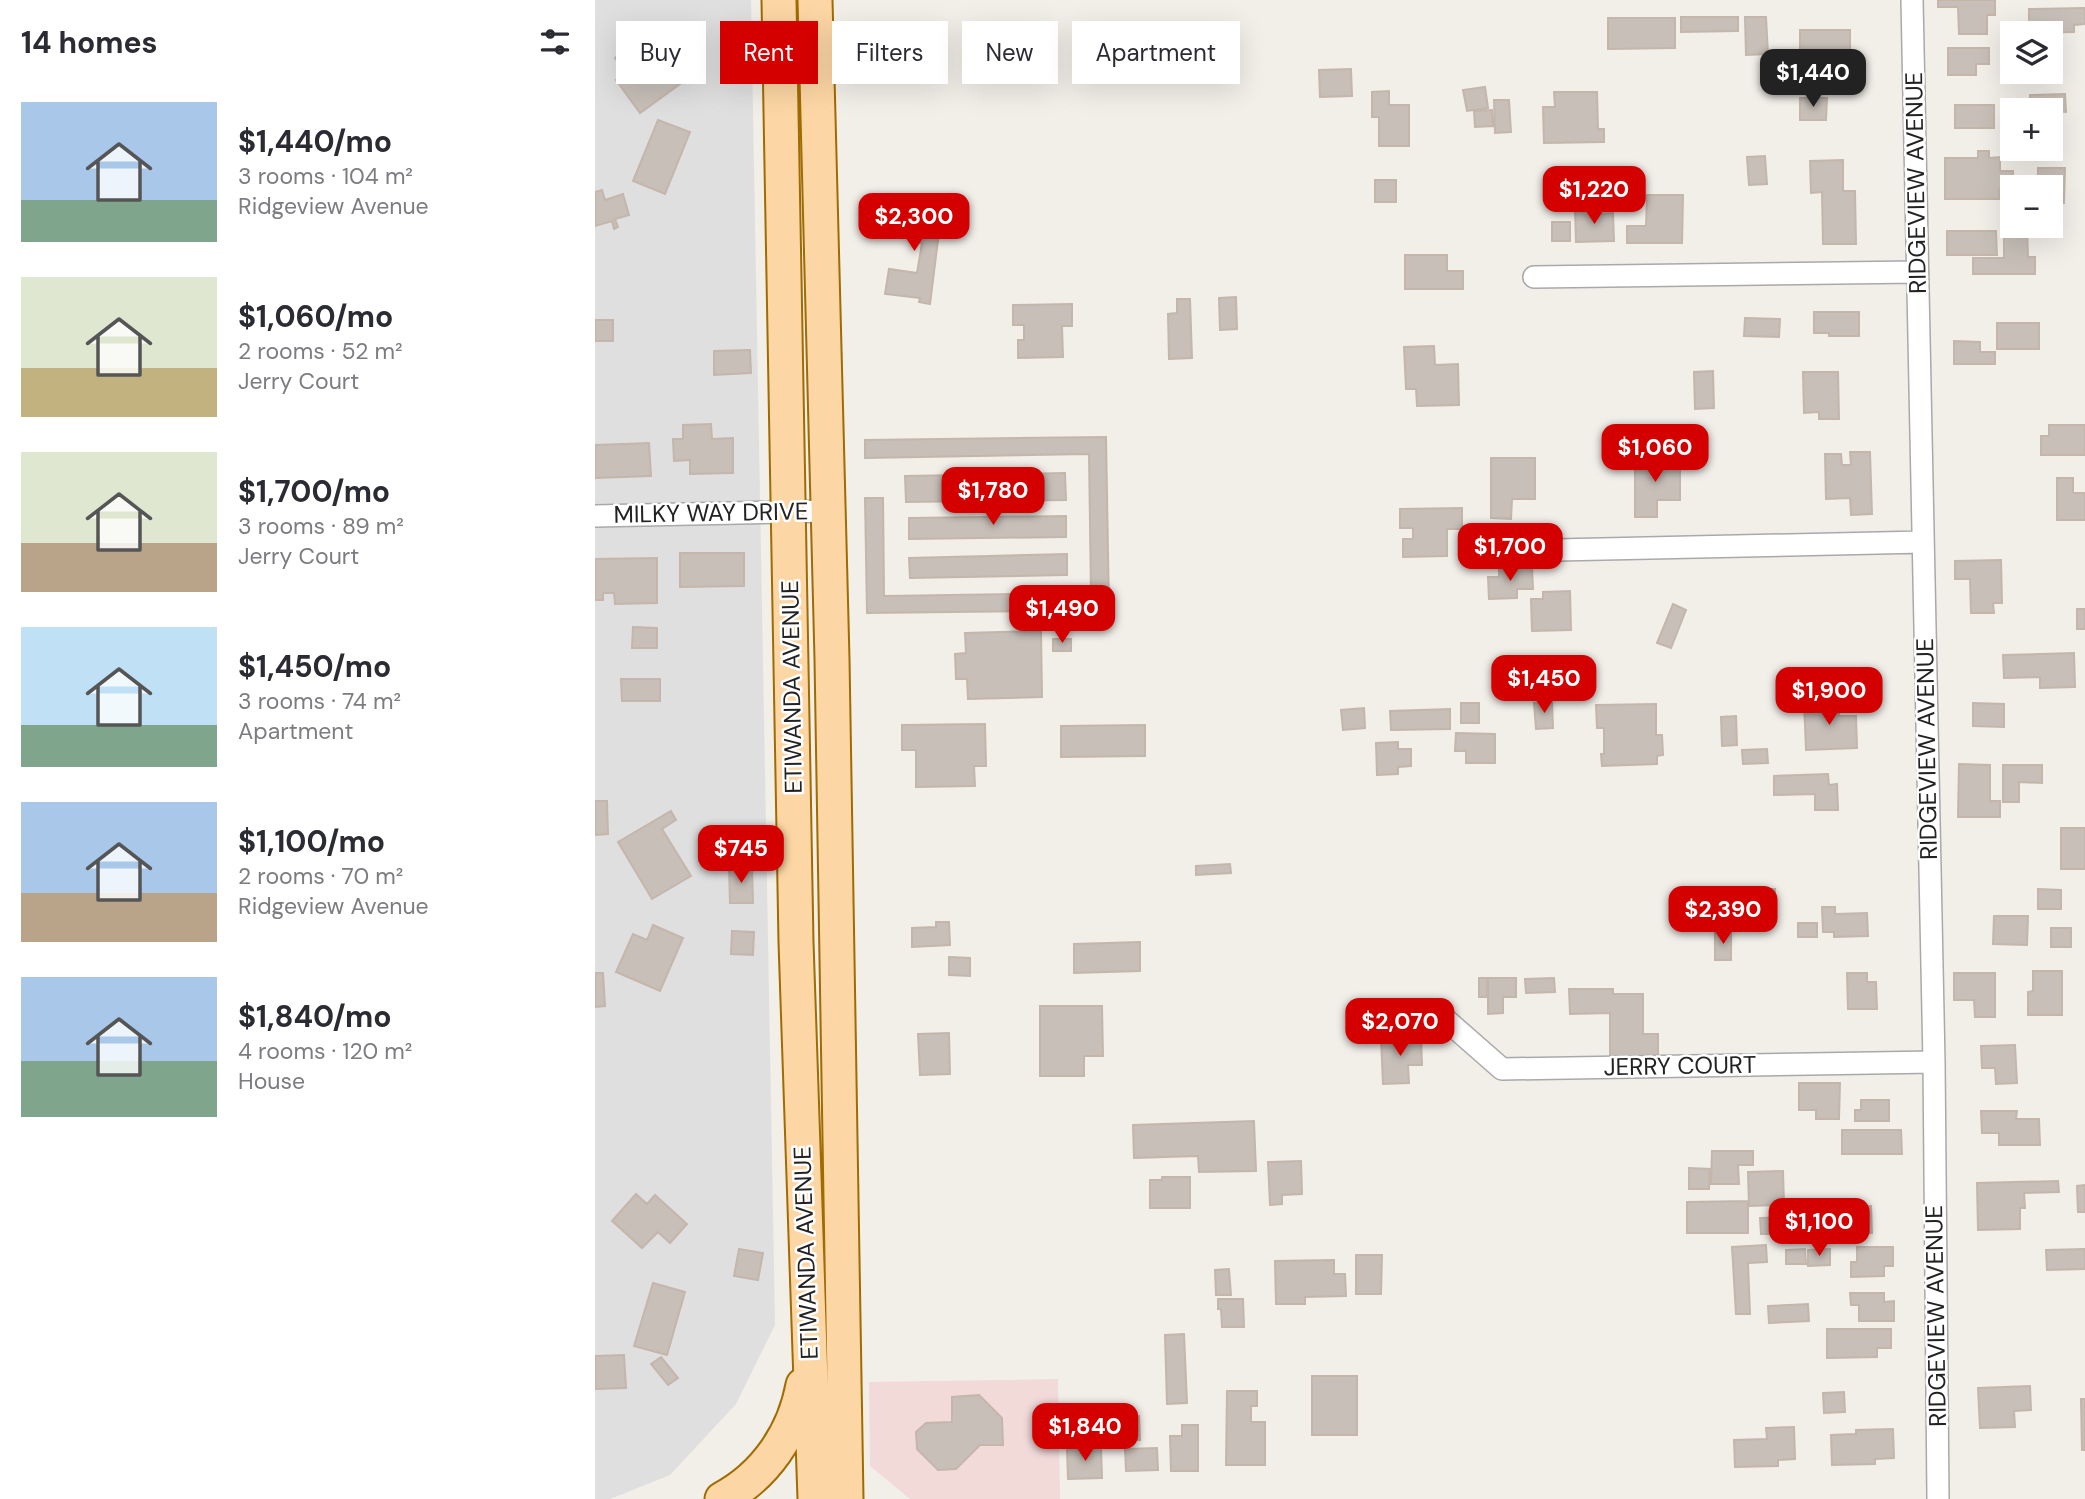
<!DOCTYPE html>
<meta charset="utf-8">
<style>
body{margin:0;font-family:"DM Sans",sans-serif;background:#f7f7f7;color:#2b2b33;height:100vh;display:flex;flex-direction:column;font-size:26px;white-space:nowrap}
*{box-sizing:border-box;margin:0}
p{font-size:23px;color:#7c7c81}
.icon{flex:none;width:38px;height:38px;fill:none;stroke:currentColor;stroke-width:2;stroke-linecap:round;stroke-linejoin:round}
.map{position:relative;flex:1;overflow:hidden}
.sheet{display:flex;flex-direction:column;background:#fff;width:595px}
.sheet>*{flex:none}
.guide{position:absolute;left:21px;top:21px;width:665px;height:63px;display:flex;gap:14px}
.controls{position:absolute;left:1405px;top:21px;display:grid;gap:14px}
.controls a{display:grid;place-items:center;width:63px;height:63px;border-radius:0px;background:#fff;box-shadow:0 7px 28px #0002;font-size:35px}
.price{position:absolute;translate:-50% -60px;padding:0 16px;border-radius:14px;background:#d40000;color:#fff;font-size:23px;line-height:46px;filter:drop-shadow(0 2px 4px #0008)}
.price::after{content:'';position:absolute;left:50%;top:42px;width:21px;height:16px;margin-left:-10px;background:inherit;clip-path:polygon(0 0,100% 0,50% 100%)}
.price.on{background:#222;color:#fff}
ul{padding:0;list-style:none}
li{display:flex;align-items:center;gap:21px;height:175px;padding:0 21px}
li span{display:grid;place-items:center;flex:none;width:196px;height:140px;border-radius:0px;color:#555}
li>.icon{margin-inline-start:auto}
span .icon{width:84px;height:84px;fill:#fffc;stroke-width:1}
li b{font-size:30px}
h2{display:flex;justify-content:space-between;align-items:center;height:84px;padding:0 21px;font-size:30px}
.tag{padding:0 24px;border-radius:0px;background:#fff;box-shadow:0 7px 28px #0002;font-size:24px;line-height:63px}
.tag.on{background:#d40000;color:#fff}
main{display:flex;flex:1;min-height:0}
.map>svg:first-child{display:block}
.residential{fill:#e0dfdf}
.commercial{fill:#f2dad9}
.building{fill:#c7bfb8;stroke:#c4b6ab;stroke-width:2}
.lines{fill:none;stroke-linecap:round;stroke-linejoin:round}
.street-casing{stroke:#a9a9a9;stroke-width:24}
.primary-casing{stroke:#a06b00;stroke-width:37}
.street{stroke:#fff;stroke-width:21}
.primary{stroke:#fcd6a4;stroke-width:33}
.labels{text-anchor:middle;stroke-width:5;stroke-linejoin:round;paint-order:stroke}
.street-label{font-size:24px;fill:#222;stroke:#fff}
</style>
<main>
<section class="sheet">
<h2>14 homes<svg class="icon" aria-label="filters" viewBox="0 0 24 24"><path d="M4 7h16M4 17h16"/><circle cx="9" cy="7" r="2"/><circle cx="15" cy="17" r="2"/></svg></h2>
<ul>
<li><span style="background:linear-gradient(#a9c7e8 70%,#7fa58c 0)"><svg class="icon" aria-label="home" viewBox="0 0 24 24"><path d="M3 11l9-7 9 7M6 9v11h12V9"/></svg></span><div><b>$1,440/mo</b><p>3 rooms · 104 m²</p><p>Ridgeview Avenue</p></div></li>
<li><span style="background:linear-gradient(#dfe7d0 65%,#c2b280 0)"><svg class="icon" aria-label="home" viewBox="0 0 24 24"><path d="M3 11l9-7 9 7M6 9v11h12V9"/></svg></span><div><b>$1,060/mo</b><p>2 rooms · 52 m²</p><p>Jerry Court</p></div></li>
<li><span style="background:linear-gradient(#dfe7d0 65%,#b9a48a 0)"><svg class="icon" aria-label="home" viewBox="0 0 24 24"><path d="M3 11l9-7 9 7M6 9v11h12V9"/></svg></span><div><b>$1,700/mo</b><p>3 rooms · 89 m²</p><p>Jerry Court</p></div></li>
<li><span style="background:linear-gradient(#bfe0f5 70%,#7fa58c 0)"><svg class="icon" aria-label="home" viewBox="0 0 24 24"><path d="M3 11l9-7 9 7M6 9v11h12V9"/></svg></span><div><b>$1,450/mo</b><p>3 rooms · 74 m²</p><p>Apartment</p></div></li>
<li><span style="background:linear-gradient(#a9c7e8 65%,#b9a48a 0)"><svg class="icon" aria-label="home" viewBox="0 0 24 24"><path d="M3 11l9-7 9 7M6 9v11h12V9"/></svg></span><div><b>$1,100/mo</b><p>2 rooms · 70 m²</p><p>Ridgeview Avenue</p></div></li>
<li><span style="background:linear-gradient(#a9c7e8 60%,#7fa58c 0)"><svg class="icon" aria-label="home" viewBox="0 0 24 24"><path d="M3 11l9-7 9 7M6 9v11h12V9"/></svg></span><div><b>$1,840/mo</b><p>4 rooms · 120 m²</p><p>House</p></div></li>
</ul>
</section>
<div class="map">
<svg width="1490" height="1499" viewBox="0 0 1490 1499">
<rect width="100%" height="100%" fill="#f2efe9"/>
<!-- residential -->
<path class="residential" d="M 0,0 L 156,0 L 180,1325 L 141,1404 L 75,1475 L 15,1499 L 0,1499 Z"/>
<!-- commercial -->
<path class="commercial" d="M 463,1379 L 465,1499 L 315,1499 L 275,1466 L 274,1382 Z"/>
<!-- building -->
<path class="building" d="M 1343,0 L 1400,0 L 1400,15 L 1392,15 L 1392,34 L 1364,34 L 1363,7 L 1343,7 Z
M 1490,8 L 1490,24 L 1479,25 L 1479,32 L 1434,33 L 1434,9 Z
M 1086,17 L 1143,17 L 1143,31 L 1086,32 Z
M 1150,17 L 1171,17 L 1173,54 L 1151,55 Z
M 1013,18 L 1080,18 L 1080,48 L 1013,49 Z
M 1205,30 L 1255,30 L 1255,59 L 1205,59 Z
M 1413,40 L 1418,40 L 1418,60 L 1413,60 Z
M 37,45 L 48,60 L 61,51 L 85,84 L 45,113 L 21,80 L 31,73 L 20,58 Z
M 1353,48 L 1394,48 L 1394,64 L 1381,64 L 1381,75 L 1353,75 Z
M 756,69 L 757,96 L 725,97 L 724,70 Z
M 890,87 L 893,108 L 872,111 L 868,90 Z
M 794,91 L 794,105 L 814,105 L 814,146 L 784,146 L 784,117 L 777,117 L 777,92 Z
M 959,92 L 1002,92 L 1003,129 L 1009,129 L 1009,142 L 949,143 L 948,107 L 960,107 Z
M 1470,94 L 1471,112 L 1435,110 L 1435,95 Z
M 1205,98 L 1232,98 L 1231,120 L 1205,120 Z
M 899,100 L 914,100 L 916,132 L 900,133 Z
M 1360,105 L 1399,105 L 1399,128 L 1360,128 Z
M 897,110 L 898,126 L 880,127 L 879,111 Z
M 63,120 L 95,132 L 70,194 L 38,181 Z
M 1383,151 L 1394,151 L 1394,158 L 1405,157 L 1405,171 L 1418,171 L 1418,189 L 1404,189 L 1404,199 L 1350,199 L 1350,158 L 1383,158 Z
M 1170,156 L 1172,184 L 1154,185 L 1152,157 Z
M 1248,160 L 1248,191 L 1260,191 L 1261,244 L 1228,244 L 1227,192 L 1216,193 L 1215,161 Z
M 1443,168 L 1470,168 L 1469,203 L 1456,203 L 1456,187 L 1443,187 Z
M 780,180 L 801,180 L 801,202 L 780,202 Z
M 7,190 L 10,200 L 28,194 L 34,215 L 20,219 L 23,227 L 19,229 L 17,221 L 0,226 L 0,192 Z
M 1052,195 L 1088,195 L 1087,243 L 1032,243 L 1032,226 L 1051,226 Z
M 294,209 L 346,216 L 335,304 L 324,302 L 325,298 L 290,294 L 294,269 L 322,273 L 327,243 L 317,241 L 317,238 L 294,237 L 295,230 L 277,228 L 278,221 L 292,224 Z
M 980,209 L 997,209 L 997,214 L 1018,213 L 1019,241 L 981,242 Z
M 957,222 L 975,222 L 975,241 L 957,241 Z
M 1409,228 L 1432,228 L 1433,257 L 1440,257 L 1440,274 L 1378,274 L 1378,258 L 1409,258 Z
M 1352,231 L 1401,231 L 1402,255 L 1352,255 Z
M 810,255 L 852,255 L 852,271 L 868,271 L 868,289 L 810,289 Z
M 641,297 L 642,329 L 625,330 L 624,298 Z
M 582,299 L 595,299 L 597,358 L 574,359 L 573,314 L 582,313 Z
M 477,304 L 477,326 L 467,326 L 468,357 L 423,358 L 423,340 L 429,340 L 429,325 L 418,325 L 418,305 Z
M 1219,312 L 1264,312 L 1264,336 L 1234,336 L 1234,333 L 1219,333 Z
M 1150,318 L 1185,319 L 1184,337 L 1149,336 Z
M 0,320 L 18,320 L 18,341 L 0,341 Z
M 1402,323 L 1444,323 L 1444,349 L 1402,349 Z
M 1359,341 L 1385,342 L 1385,352 L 1400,352 L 1400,364 L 1359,364 Z
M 839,346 L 840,365 L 863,364 L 864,405 L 822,406 L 821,389 L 811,389 L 809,347 Z
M 155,350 L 156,373 L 119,375 L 119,351 Z
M 1118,371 L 1119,408 L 1100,409 L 1099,372 Z
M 1208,372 L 1243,372 L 1244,419 L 1224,419 L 1224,412 L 1209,413 Z
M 116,424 L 117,439 L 138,438 L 138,473 L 95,474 L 95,460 L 79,461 L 78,439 L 88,439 L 88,425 Z
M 1454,425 L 1490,425 L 1490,455 L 1446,455 L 1446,436 L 1454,436 Z
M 511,437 L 514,610 L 272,613 L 270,498 L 288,498 L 289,596 L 496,593 L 494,454 L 270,458 L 270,440 Z
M 54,443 L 56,476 L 0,478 L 0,445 Z
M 1255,452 L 1275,452 L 1277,514 L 1256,515 L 1255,498 L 1231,499 L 1230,454 L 1246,454 L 1247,465 L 1256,465 Z
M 1040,455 L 1059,455 L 1059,467 L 1068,467 L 1068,457 L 1085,457 L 1085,500 L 1062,500 L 1062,517 L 1040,517 Z
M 896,458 L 940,458 L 940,499 L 917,499 L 916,519 L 896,518 Z
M 470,473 L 471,500 L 311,502 L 310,476 Z
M 1462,478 L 1478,478 L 1478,493 L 1490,493 L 1490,520 L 1462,520 Z
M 867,508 L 867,529 L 852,529 L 852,556 L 808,557 L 808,539 L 818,539 L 818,528 L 805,528 L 805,509 Z
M 471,516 L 471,537 L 314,539 L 314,518 Z
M 85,553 L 149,553 L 149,586 L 85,587 Z
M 472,554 L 472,575 L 315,578 L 314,558 Z
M 62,558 L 62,603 L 20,604 L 19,593 L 8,593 L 8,600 L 0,600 L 0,559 Z
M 1406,560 L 1407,603 L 1398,603 L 1399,613 L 1376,613 L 1375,579 L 1360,579 L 1360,561 Z
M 937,567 L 938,589 L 922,589 L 922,598 L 894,599 L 893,577 L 904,577 L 904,568 Z
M 975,591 L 976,630 L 937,631 L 936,599 L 948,599 L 948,592 Z
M 1078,604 L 1091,610 L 1076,648 L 1062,643 Z
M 1482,609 L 1490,609 L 1490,629 L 1482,629 Z
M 38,627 L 62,628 L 62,648 L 37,648 Z
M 446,631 L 447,697 L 373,699 L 372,679 L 361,679 L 360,654 L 371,653 L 370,633 Z
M 458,639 L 476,639 L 476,651 L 458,651 Z
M 1479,653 L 1480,687 L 1445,688 L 1445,677 L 1409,678 L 1408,655 Z
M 26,679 L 65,679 L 65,701 L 27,701 Z
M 1244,701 L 1244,716 L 1261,716 L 1262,748 L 1211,750 L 1209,702 Z
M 957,702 L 958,728 L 941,729 L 939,703 Z
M 866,703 L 884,703 L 884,723 L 866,723 Z
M 1378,703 L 1409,704 L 1409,727 L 1378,726 Z
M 1061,704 L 1061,735 L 1067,735 L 1068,755 L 1062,756 L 1062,764 L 1007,766 L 1006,754 L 1009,754 L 1009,728 L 1002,728 L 1001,705 Z
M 769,708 L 770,728 L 748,730 L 746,710 Z
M 855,709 L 855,729 L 796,730 L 795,711 Z
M 1141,716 L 1142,745 L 1127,746 L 1126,717 Z
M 390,724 L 391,766 L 379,766 L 380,786 L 321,787 L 321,750 L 307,750 L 307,725 Z
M 550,725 L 550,756 L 466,757 L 466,726 Z
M 861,733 L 900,734 L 900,763 L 871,763 L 871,751 L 860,751 Z
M 803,742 L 803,749 L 816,749 L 816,766 L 803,767 L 803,774 L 782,775 L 781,743 Z
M 1172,749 L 1173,763 L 1148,764 L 1147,750 Z
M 1364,764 L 1395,765 L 1395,801 L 1405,801 L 1405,817 L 1363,817 Z
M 1408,765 L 1447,765 L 1447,783 L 1424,782 L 1424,802 L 1408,802 Z
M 1233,774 L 1234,785 L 1242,784 L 1243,810 L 1220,810 L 1220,794 L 1179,795 L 1179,776 Z
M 0,801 L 12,801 L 13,834 L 0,835 Z
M 76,811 L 81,820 L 67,829 L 96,876 L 57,899 L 23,842 Z
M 1466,828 L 1490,828 L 1490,869 L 1466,869 Z
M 635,864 L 636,873 L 601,875 L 601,866 Z
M 134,867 L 157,867 L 158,903 L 135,903 Z
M 1158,889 L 1180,889 L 1180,922 L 1158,922 Z
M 1443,889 L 1466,890 L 1466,909 L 1443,909 Z
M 1227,907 L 1240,907 L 1240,914 L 1272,913 L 1273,936 L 1239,937 L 1239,932 L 1228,932 Z
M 1399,916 L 1433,916 L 1432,945 L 1398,944 Z
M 341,922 L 354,922 L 355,945 L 317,947 L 317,928 L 341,927 Z
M 1203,923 L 1222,923 L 1222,937 L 1203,937 Z
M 58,925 L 88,938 L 65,991 L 21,972 L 38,934 L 52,940 Z
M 1456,928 L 1476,928 L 1476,947 L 1456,947 Z
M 137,931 L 159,932 L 158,955 L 136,954 Z
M 1120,933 L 1136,933 L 1136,960 L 1120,960 Z
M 545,942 L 545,971 L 479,973 L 479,944 Z
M 354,957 L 375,958 L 375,976 L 354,975 Z
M 1438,971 L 1467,971 L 1467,1015 L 1433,1015 L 1433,992 L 1438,991 Z
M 0,973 L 8,973 L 10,1006 L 0,1007 Z
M 1252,973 L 1272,973 L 1272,982 L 1281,982 L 1282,1009 L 1253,1009 Z
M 1359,973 L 1400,973 L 1400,1017 L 1380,1017 L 1379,1000 L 1359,1000 Z
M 884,978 L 892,978 L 892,997 L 884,997 Z
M 893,978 L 921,978 L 921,997 L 908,997 L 908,1013 L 893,1014 Z
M 959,978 L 960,992 L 931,993 L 930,979 Z
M 974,989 L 1018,989 L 1018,994 L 1048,994 L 1048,1034 L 1063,1034 L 1063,1057 L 1015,1057 L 1015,1013 L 975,1014 Z
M 445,1006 L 507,1006 L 508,1056 L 489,1056 L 489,1076 L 445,1076 Z
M 354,1033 L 355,1074 L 325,1075 L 323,1034 Z
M 826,1037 L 827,1065 L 813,1065 L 814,1083 L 788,1084 L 786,1039 Z
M 1420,1045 L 1422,1083 L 1401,1084 L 1400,1068 L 1387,1068 L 1386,1046 Z
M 1204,1083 L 1245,1083 L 1244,1119 L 1221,1119 L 1221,1110 L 1204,1110 Z
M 1266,1100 L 1294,1100 L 1294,1121 L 1260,1121 L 1260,1110 L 1266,1110 Z
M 1386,1111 L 1422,1111 L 1421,1119 L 1444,1119 L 1445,1145 L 1404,1145 L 1404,1133 L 1387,1133 Z
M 659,1121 L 661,1171 L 604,1172 L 603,1156 L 539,1158 L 538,1125 Z
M 1247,1130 L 1306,1130 L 1307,1154 L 1247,1154 Z
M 1117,1151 L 1158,1151 L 1158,1165 L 1143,1165 L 1144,1184 L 1116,1184 Z
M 706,1161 L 707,1194 L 687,1195 L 687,1204 L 675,1205 L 673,1162 Z
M 1094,1168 L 1115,1169 L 1114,1189 L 1094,1189 Z
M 1188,1171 L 1189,1205 L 1154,1206 L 1153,1172 Z
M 567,1177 L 595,1177 L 595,1208 L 555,1208 L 555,1180 L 567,1180 Z
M 1463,1181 L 1464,1192 L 1429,1193 L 1430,1208 L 1425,1208 L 1425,1229 L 1383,1230 L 1382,1183 Z
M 1490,1185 L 1490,1212 L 1483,1212 L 1482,1186 Z
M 41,1194 L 52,1204 L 60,1195 L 92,1224 L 75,1243 L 63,1232 L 47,1248 L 17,1221 Z
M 1153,1201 L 1153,1233 L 1092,1233 L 1092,1202 Z
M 1276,1206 L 1277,1233 L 1166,1234 L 1165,1218 L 1199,1217 L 1198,1207 Z
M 1171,1245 L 1172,1262 L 1153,1263 L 1155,1314 L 1141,1314 L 1137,1247 Z
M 1262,1247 L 1298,1247 L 1298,1266 L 1289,1266 L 1289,1276 L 1256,1277 L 1256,1262 L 1262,1262 Z
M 144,1249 L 168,1253 L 163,1280 L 139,1276 Z
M 1210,1249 L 1211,1264 L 1191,1264 L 1191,1250 Z
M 1235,1249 L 1235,1265 L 1213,1266 L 1213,1250 Z
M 1490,1249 L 1490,1269 L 1452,1270 L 1451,1250 Z
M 761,1255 L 787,1255 L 786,1294 L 761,1294 Z
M 739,1260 L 739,1274 L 750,1274 L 751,1296 L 710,1297 L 710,1304 L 681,1304 L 680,1261 Z
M 634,1269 L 636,1295 L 621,1295 L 620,1270 Z
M 58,1283 L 90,1292 L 72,1355 L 39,1346 Z
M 1255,1293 L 1289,1293 L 1289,1302 L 1299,1301 L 1299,1321 L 1264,1321 L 1264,1305 L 1256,1305 Z
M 623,1299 L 648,1299 L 649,1327 L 627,1327 L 626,1309 L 623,1309 Z
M 1213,1304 L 1214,1321 L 1174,1323 L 1173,1306 Z
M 1232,1329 L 1296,1329 L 1296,1348 L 1282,1348 L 1282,1357 L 1232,1358 Z
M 589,1334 L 592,1403 L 572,1404 L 570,1335 Z
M 29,1355 L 31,1388 L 0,1389 L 0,1356 Z
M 66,1357 L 83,1378 L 73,1385 L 56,1364 Z
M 717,1376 L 762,1376 L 762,1435 L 717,1435 Z
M 1435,1386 L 1436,1410 L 1419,1411 L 1420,1427 L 1385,1428 L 1383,1388 Z
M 632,1391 L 662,1391 L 662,1406 L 656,1406 L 656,1422 L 670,1422 L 670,1465 L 631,1465 Z
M 1249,1392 L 1250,1412 L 1229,1413 L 1228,1393 Z
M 384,1395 L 407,1418 L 408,1445 L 385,1445 L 361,1469 L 343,1470 L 322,1449 L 321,1432 L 331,1423 L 357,1422 L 357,1397 Z
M 1486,1399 L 1490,1399 L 1490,1450 L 1487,1450 Z
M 517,1416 L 544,1416 L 545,1440 L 517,1440 Z
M 587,1425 L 603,1425 L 603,1471 L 576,1471 L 575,1436 L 587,1436 Z
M 1199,1427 L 1200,1459 L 1183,1460 L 1183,1466 L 1140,1467 L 1139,1440 L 1172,1439 L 1171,1428 Z
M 1298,1429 L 1299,1458 L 1280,1459 L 1280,1464 L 1237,1465 L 1236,1435 L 1261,1434 L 1261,1430 Z
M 506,1447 L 507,1478 L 473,1479 L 472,1448 Z
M 562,1448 L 563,1470 L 531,1471 L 530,1449 Z"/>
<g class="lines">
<!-- street casing -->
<g class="street-casing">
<path id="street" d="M 1317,0 L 1339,1062 L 1343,1499
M 939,277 L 1322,272
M 0,516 L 233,511
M 935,545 L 962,550 L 1328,542
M 850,1019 L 907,1069 L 1339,1062"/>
</g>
<!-- primary casing -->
<g class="primary-casing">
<path id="primary" d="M 184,0 L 201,942 L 220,1499
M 220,0 L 237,659 L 251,1499
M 127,1499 C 170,1476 199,1434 208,1385"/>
</g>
<!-- street -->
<use href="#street" class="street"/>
<!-- primary -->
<use href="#primary" class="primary"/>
</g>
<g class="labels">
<!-- street labels -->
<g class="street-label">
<text transform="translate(1321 183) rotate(-91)" y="8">RIDGEVIEW AVENUE</text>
<text transform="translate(116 513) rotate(-1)" y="8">MILKY WAY DRIVE</text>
<text transform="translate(197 687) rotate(-91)" y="8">ETIWANDA AVENUE</text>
<text transform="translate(1332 749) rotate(-91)" y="8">RIDGEVIEW AVENUE</text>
<text transform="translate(1085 1066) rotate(-1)" y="8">JERRY COURT</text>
<text transform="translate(211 1253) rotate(-92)" y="8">ETIWANDA AVENUE</text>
<text transform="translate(1341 1316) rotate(-91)" y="8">RIDGEVIEW AVENUE</text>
</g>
</g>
</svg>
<div class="controls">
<a><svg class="icon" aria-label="layers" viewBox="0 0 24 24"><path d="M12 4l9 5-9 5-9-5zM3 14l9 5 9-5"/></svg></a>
<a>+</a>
<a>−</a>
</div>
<b class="price on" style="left:1218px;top:109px">$1,440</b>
<b class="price" style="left:999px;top:226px">$1,220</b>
<b class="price" style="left:319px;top:253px">$2,300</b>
<b class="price" style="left:1060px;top:484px">$1,060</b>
<b class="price" style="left:398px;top:527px">$1,780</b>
<b class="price" style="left:915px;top:583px">$1,700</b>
<b class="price" style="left:467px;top:645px">$1,490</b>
<b class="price" style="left:949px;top:715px">$1,450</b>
<b class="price" style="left:1234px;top:727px">$1,900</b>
<b class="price" style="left:146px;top:885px">$745</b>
<b class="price" style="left:1128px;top:946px">$2,390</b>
<b class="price" style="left:805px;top:1058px">$2,070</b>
<b class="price" style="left:1224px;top:1258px">$1,100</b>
<b class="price" style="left:490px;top:1463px">$1,840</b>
<div class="guide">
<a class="tag">Buy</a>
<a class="tag on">Rent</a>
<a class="tag">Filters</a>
<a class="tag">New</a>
<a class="tag">Apartment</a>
</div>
</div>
</main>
